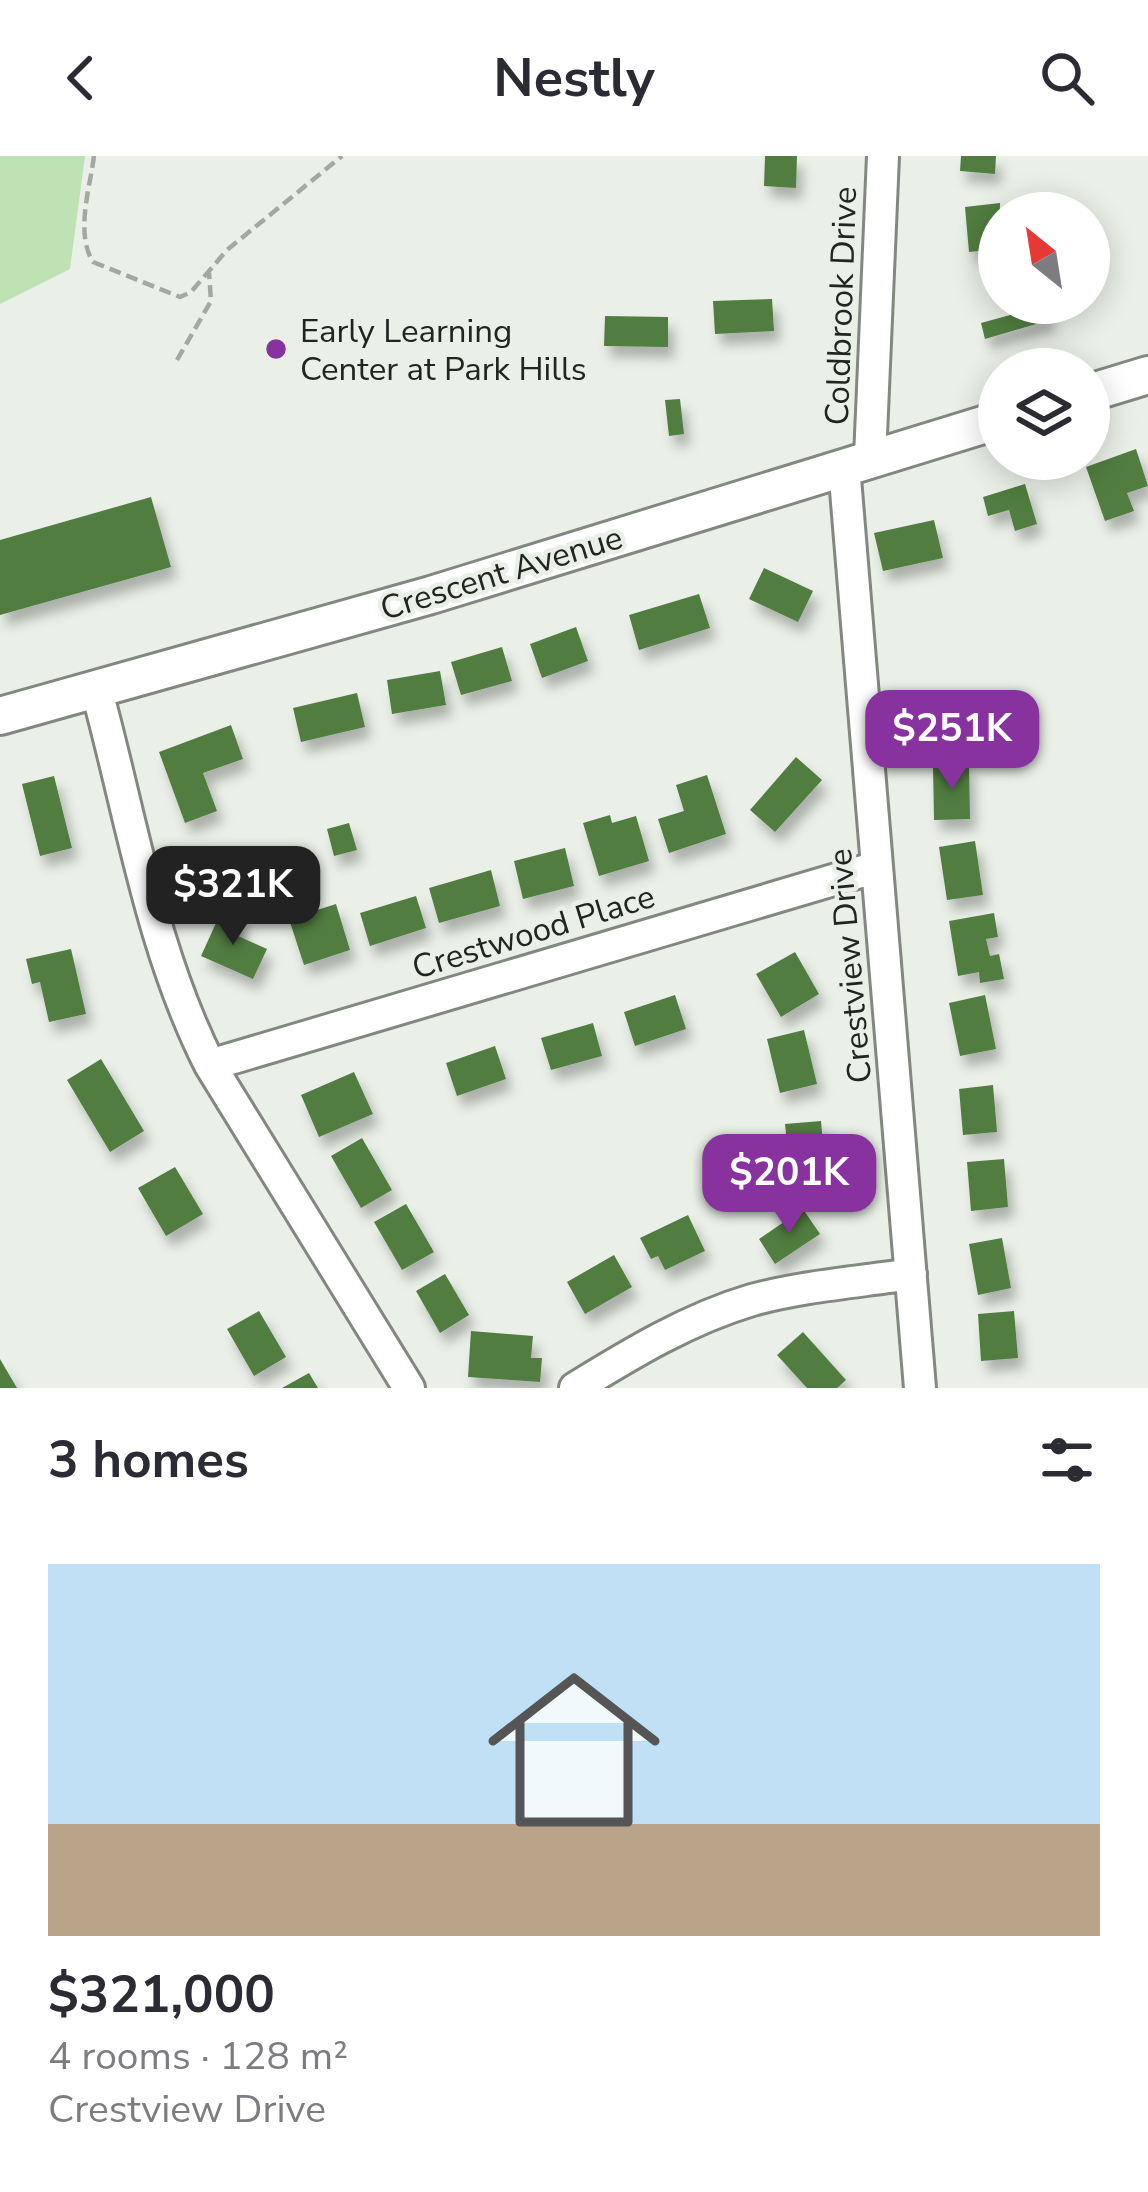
<!DOCTYPE html>
<meta charset="utf-8">
<style>
body{margin:0;font-family:"Nunito Sans",sans-serif;background:#f2f2f3;color:#2b2b33;height:100vh;display:flex;flex-direction:column;font-size:45px;white-space:nowrap}
*{box-sizing:border-box;margin:0}
p{font-size:39px;color:#7c7c81}
.icon{flex:none;width:66px;height:66px;fill:none;stroke:currentColor;stroke-width:2;stroke-linecap:round;stroke-linejoin:round}
.map{position:relative;height:1232px;overflow:hidden}
.sheet{display:flex;flex-direction:column;background:#fff;flex:1}
.sheet>*{flex:none}
.needle{width:78px;rotate:330deg}
.fabs{position:absolute;left:978px;top:36px;display:grid;gap:24px}
.fabs a{display:grid;place-items:center;width:132px;height:132px;border-radius:50%;background:#fff;box-shadow:0 6px 30px #0003;font-size:60px}
.price{position:absolute;translate:-50% -102px;padding:0 27px;border-radius:24px;background:#8832a0;color:#fff;font-size:39px;line-height:78px;filter:drop-shadow(0 3px 6px #0008)}
.price::after{content:'';position:absolute;left:50%;top:72px;width:36px;height:27px;margin-left:-18px;background:inherit;clip-path:polygon(0 0,100% 0,50% 100%)}
.price.active{background:#222;color:#fff}
ul{padding:0;list-style:none}
li{display:grid;align-content:center;gap:24px;height:636px;padding:0 48px}
li+li{border-top:3px solid #e1e1e2}
li span{display:grid;place-items:center;height:372px;border-radius:0px;color:#555}
li>.icon{margin-inline-start:auto}
span .icon{width:216px;height:216px;fill:#fffc;stroke-width:1}
li b{font-size:51px}
h2{display:flex;justify-content:space-between;align-items:center;height:144px;padding:0 48px;font-size:51px}
header{display:flex;justify-content:space-between;align-items:center;height:156px;padding:0 48px;background:#fff;font-size:54px;font-weight:700}
.map>svg:first-child{display:block}
.green{fill:#bee2b3}
.building{fill:#517d41;filter:url(#shadow)}
.lines{fill:none;stroke-linecap:round;stroke-linejoin:round}
.minor-casing{stroke:#828880;stroke-width:36}
.tertiary-casing{stroke:#828880;stroke-width:42}
.path{stroke:#a3a8a2;stroke-width:4.5;stroke-dasharray:12 6;stroke-linecap:butt}
.minor{stroke:#fff;stroke-width:30}
.tertiary{stroke:#fff;stroke-width:36}
.poi-dot{fill:#8832a0;stroke:#eaf0e8;stroke-width:4.5}
.labels{text-anchor:middle;stroke-width:9;stroke-linejoin:round;paint-order:stroke}
.street-label{font-size:33px;fill:#212421;stroke:#eaf0e8}
.poi-label{font-size:33px;fill:#212421;stroke:#eaf0e8;text-anchor:start}
</style>
<header><svg class="icon" aria-label="back" viewBox="0 0 24 24"><path d="M15 5l-7 7 7 7"/></svg>Nestly<svg class="icon" aria-label="search" viewBox="0 0 24 24"><circle cx="10" cy="10" r="6"/><path d="M15 15l6 6"/></svg></header>
<div class="map">
<svg width="1148" height="1232" viewBox="0 0 1148 1232">
<defs>
<filter id="shadow"><feDropShadow dx="6" dy="11" stdDeviation="6" flood-color="#0004"/></filter>
</defs>
<rect width="100%" height="100%" fill="#eaf0e8"/>
<!-- green -->
<path class="green" d="M 0,0 L 85,0 L 70,113 L 0,148 Z"/>
<!-- building -->
<path class="building" d="M 765,0 L 797,0 L 796,32 L 764,30 Z
M 961,0 L 996,0 L 995,18 L 960,15 Z
M 1000,47 L 999,93 L 969,96 L 965,51 Z
M 772,143 L 774,175 L 715,178 L 713,145 Z
M 1046,149 L 1050,164 L 985,183 L 981,167 Z
M 605,160 L 668,161 L 668,191 L 604,190 Z
M 680,243 L 684,278 L 669,280 L 665,244 Z
M 1136,293 L 1148,330 L 1127,337 L 1134,355 L 1105,365 L 1086,311 Z
M 1025,328 L 1037,368 L 1015,375 L 1009,354 L 988,360 L 983,341 Z
M 151,341 L 171,411 L 0,459 L 0,384 Z
M 934,364 L 943,402 L 883,415 L 874,377 Z
M 764,412 L 813,435 L 798,466 L 749,443 Z
M 699,438 L 710,472 L 639,494 L 629,459 Z
M 576,471 L 588,505 L 542,522 L 530,488 Z
M 502,491 L 512,525 L 461,539 L 451,506 Z
M 440,515 L 446,549 L 392,558 L 387,524 Z
M 357,537 L 365,571 L 301,586 L 293,552 Z
M 231,569 L 243,603 L 203,617 L 217,655 L 185,667 L 159,596 Z
M 796,601 L 822,624 L 775,676 L 750,654 Z
M 969,608 L 970,663 L 934,664 L 933,610 Z
M 707,619 L 726,678 L 669,697 L 658,663 L 684,655 L 676,629 Z
M 54,620 L 72,692 L 40,700 L 22,628 Z
M 610,659 L 612,667 L 636,660 L 649,705 L 599,720 L 583,667 Z
M 349,667 L 357,694 L 334,700 L 327,673 Z
M 975,685 L 983,739 L 947,744 L 939,691 Z
M 565,692 L 574,730 L 523,743 L 514,705 Z
M 491,714 L 500,750 L 439,767 L 429,732 Z
M 416,740 L 426,772 L 370,790 L 360,757 Z
M 336,748 L 350,794 L 304,809 L 289,763 Z
M 221,756 L 244,766 L 238,780 L 267,793 L 253,823 L 201,800 Z
M 994,757 L 998,781 L 986,783 L 990,800 L 999,798 L 1004,823 L 980,827 L 979,816 L 958,820 L 949,765 Z
M 71,793 L 86,858 L 49,866 L 40,826 L 32,828 L 26,803 Z
M 795,796 L 819,838 L 781,861 L 756,818 Z
M 675,839 L 686,873 L 635,890 L 624,856 Z
M 985,839 L 996,893 L 960,900 L 949,847 Z
M 593,867 L 602,900 L 551,914 L 541,882 Z
M 804,874 L 817,928 L 780,937 L 767,883 Z
M 495,890 L 506,923 L 457,940 L 446,907 Z
M 101,903 L 144,975 L 110,996 L 67,924 Z
M 354,916 L 373,958 L 319,981 L 301,939 Z
M 993,929 L 997,976 L 963,979 L 959,933 Z
M 821,965 L 826,1021 L 791,1025 L 785,968 Z
M 362,982 L 392,1034 L 361,1052 L 331,1000 Z
M 1004,1003 L 1008,1051 L 971,1055 L 967,1006 Z
M 175,1011 L 203,1058 L 166,1080 L 138,1032 Z
M 406,1048 L 434,1096 L 402,1114 L 374,1066 Z
M 803,1053 L 820,1078 L 775,1108 L 759,1083 Z
M 688,1059 L 705,1095 L 665,1114 L 658,1100 L 651,1103 L 640,1082 Z
M 1002,1082 L 1011,1132 L 978,1139 L 969,1088 Z
M 614,1099 L 632,1131 L 585,1158 L 567,1126 Z
M 445,1118 L 469,1159 L 440,1177 L 416,1135 Z
M 259,1155 L 286,1201 L 254,1220 L 227,1173 Z
M 1014,1155 L 1018,1202 L 981,1205 L 978,1158 Z
M 471,1175 L 533,1180 L 531,1202 L 542,1202 L 540,1226 L 468,1221 Z
M 803,1176 L 846,1224 L 837,1232 L 807,1232 L 777,1199 Z
M 0,1203 L 17,1232 L 0,1232 Z
M 309,1217 L 318,1232 L 282,1232 Z"/>
<g class="lines">
<!-- minor casing -->
<g class="minor-casing">
<path id="minor" d="M 870,302 L 883,0
M 844,310 L 920,1232
M 96,532 C 131,658 150,791 210,909 L 409,1232
M 210,909 L 877,711
M 575,1232 C 632,1197 688,1163 752,1144 C 803,1130 858,1126 911,1118"/>
</g>
<!-- tertiary casing -->
<g class="tertiary-casing">
<path id="tertiary" d="M 1089,237 L 1148,219
M 0,560 L 431,439 L 999,264"/>
</g>
<!-- path -->
<path class="path" d="M 94,0 C 90,32 75,77 93,106 L 180,141 L 191,136 L 227,94 L 342,0
M 177,204 L 211,145 L 209,117"/>
<!-- minor -->
<use href="#minor" class="minor"/>
<!-- tertiary -->
<use href="#tertiary" class="tertiary"/>
</g>
<!-- markers -->
<circle class="poi-dot" cx="276" cy="193" r="12"/>
<g class="labels">
<!-- street labels -->
<g class="street-label">
<text transform="translate(840 150) rotate(-88)" y="12">Coldbrook Drive</text>
<text transform="translate(501 416) rotate(-17)" y="12">Crescent Avenue</text>
<text transform="translate(533 775) rotate(-17)" y="12">Crestwood Place</text>
<text transform="translate(849 810) rotate(-95)" y="12">Crestview Drive</text>
</g>
<!-- poi labels -->
<g class="poi-label">
<text x="300" y="186">Early Learning<tspan x="300" dy="38">Center at Park Hills</tspan></text>
</g>
</g>
</svg>
<div class="fabs">
<a><svg class="needle" viewBox="-14 -14 28 28"><path d="M0-13l5 13h-10z" fill="#e53935"/><path d="M0 13l5-13h-10z" fill="#7c7c81"/></svg></a>
<a><svg class="icon" aria-label="layers" viewBox="0 0 24 24"><path d="M12 4l9 5-9 5-9-5zM3 14l9 5 9-5"/></svg></a>
</div>
<b class="price" style="left:952px;top:636px">$251K</b>
<b class="price active" style="left:233px;top:792px">$321K</b>
<b class="price" style="left:789px;top:1080px">$201K</b>
</div>
<section class="sheet">
<h2>3 homes<svg class="icon" aria-label="filters" viewBox="0 0 24 24"><path d="M4 7h16M4 17h16"/><circle cx="9" cy="7" r="2"/><circle cx="15" cy="17" r="2"/></svg></h2>
<ul>
<li><span style="background:linear-gradient(#bfe0f5 70%,#b9a48a 0)"><svg class="icon" aria-label="home" viewBox="0 0 24 24"><path d="M3 11l9-7 9 7M6 9v11h12V9"/></svg></span><div><b>$321,000</b><p>4 rooms · 128 m²</p><p>Crestview Drive</p></div></li>
</ul>
</section>
